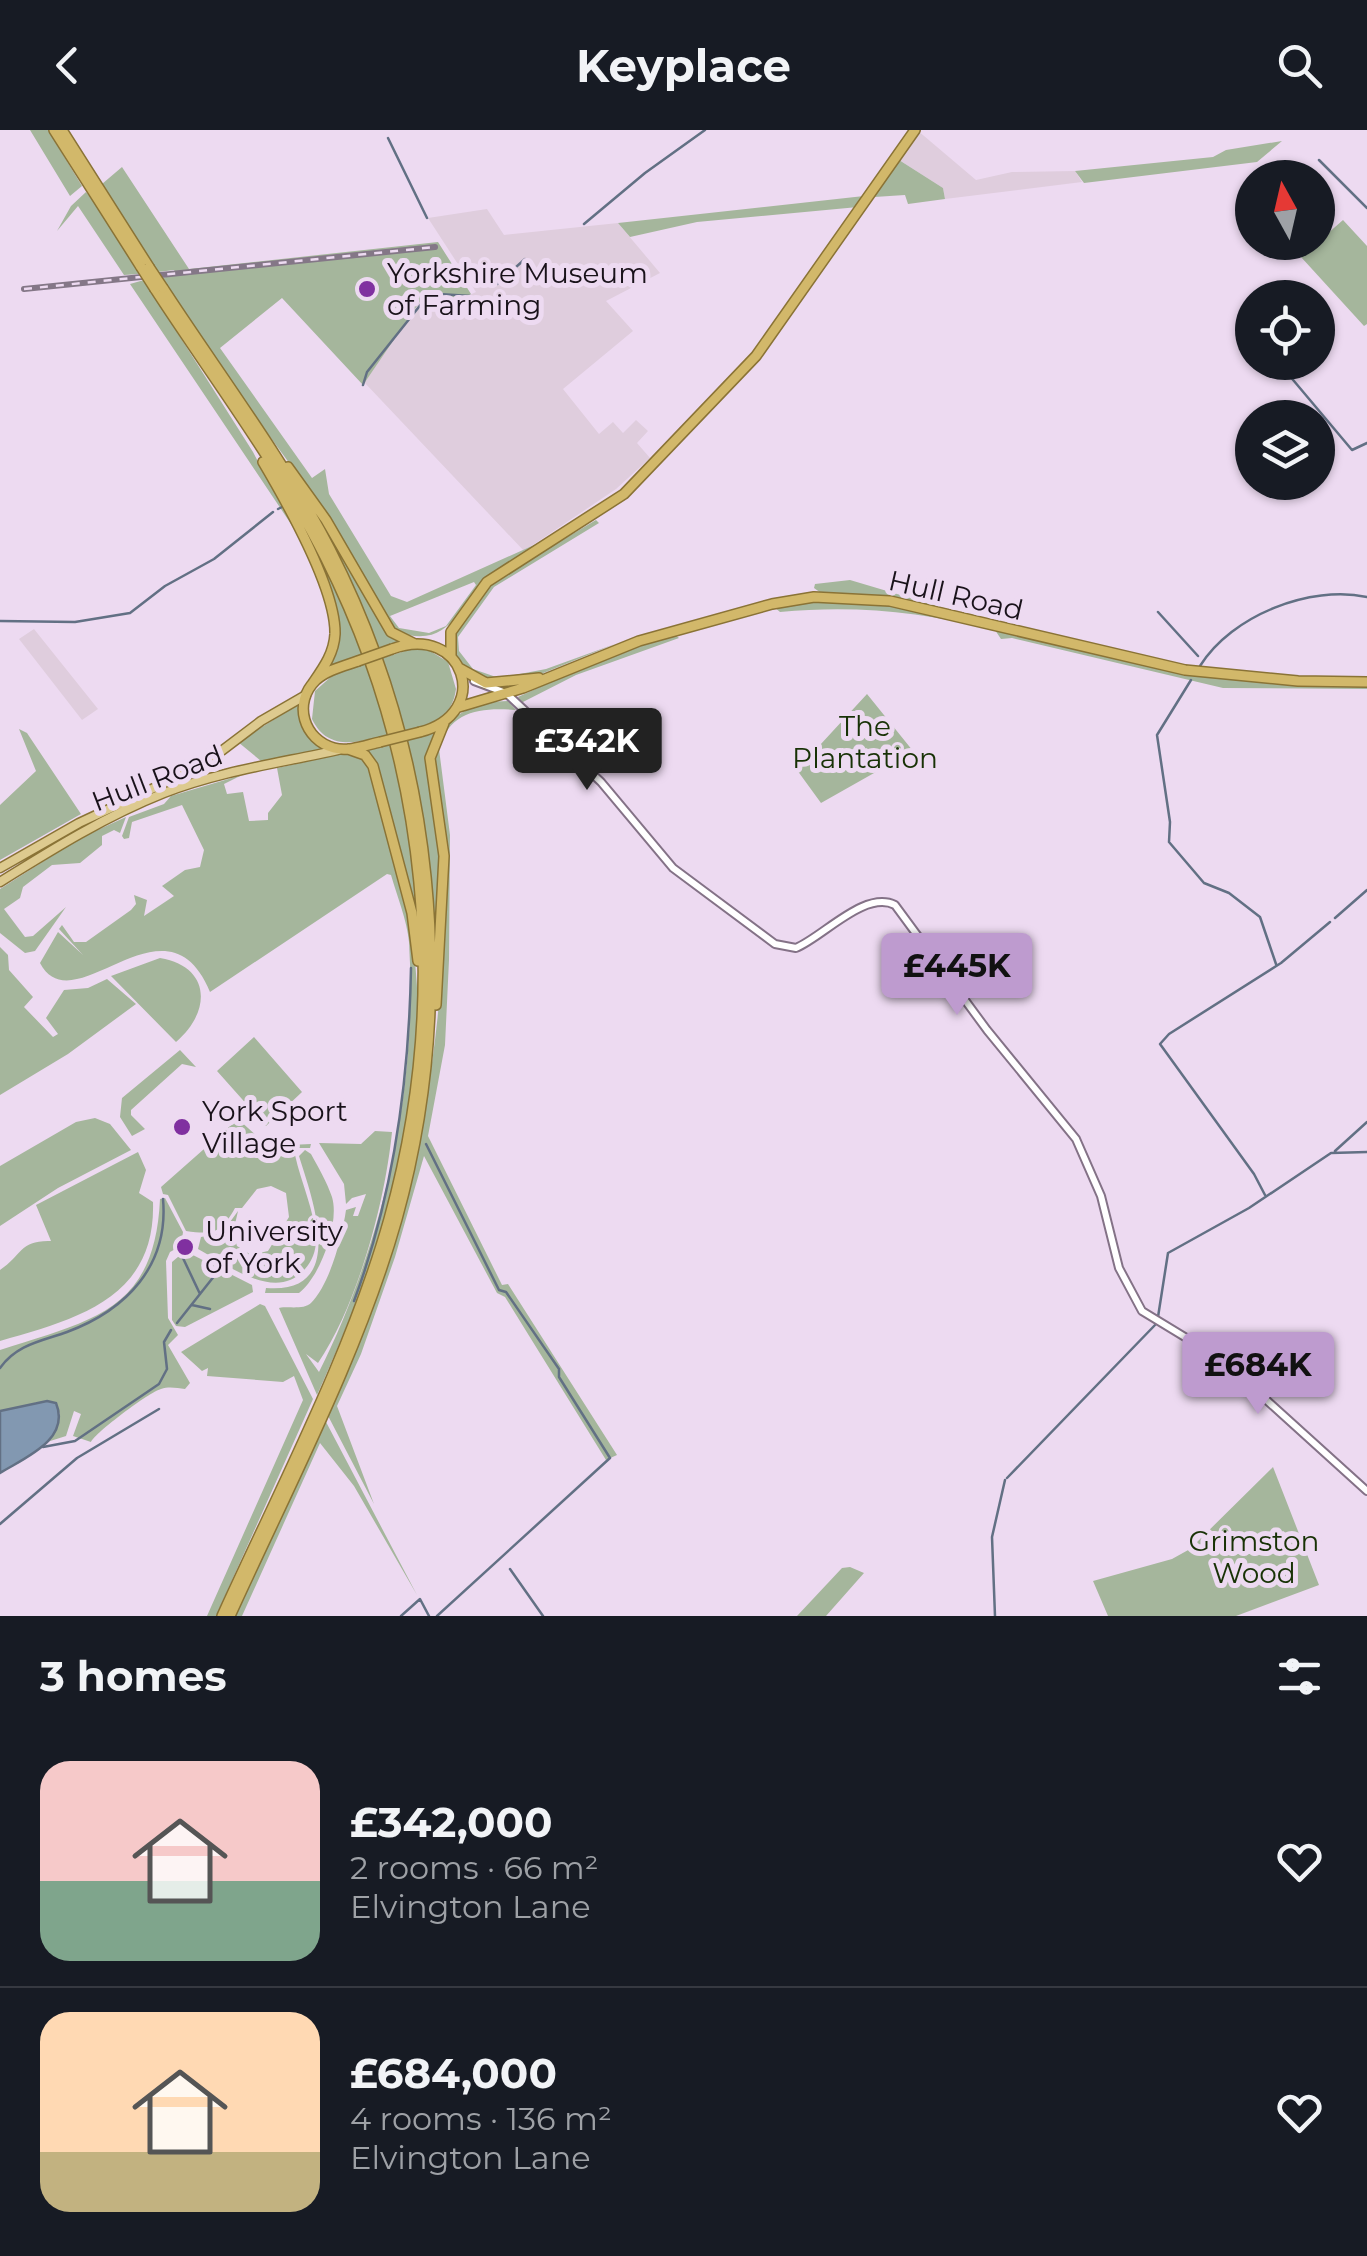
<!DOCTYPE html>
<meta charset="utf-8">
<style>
body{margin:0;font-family:Montserrat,sans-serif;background:#242831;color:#f1f3f6;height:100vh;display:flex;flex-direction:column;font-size:38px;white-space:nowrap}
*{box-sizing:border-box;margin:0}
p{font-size:32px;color:#9ea1a6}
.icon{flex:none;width:55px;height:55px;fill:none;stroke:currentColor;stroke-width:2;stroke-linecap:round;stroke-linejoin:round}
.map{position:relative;height:1486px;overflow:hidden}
.sheet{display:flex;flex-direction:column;background:#171b24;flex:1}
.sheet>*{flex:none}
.needle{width:65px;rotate:352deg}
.tools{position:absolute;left:1235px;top:30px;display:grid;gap:20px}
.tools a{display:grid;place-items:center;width:100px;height:100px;border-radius:50%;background:#171b24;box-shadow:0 2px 8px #0004;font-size:50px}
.price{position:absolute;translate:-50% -85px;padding:0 22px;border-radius:10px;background:#be9bcf;color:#111;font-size:32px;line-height:65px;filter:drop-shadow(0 2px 5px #0008)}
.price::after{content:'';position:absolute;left:50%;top:60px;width:30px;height:22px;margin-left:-15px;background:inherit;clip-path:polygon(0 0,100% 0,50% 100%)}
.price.active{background:#222;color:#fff}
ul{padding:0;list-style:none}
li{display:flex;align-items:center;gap:30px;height:250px;padding:0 40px}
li+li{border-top:2px solid #363941}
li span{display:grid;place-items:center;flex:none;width:280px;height:200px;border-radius:30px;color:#555}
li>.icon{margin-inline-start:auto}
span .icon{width:120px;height:120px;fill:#fffc;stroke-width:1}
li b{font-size:42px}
h2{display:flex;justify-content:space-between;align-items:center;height:120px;padding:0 40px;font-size:42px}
header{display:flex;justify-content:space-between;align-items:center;height:130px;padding:0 40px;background:#171b24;font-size:45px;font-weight:700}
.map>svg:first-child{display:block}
.industrial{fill:#dfcddd}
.green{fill:#a5b69c;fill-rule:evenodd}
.water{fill:#8298b1;stroke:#627084;stroke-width:2.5}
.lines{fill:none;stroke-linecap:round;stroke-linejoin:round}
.stream{stroke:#627084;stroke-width:2.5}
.secondary-casing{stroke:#847287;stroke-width:10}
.primary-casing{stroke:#8a7336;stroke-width:11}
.trunk-casing{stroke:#8a7336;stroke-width:12}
.secondary{stroke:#fff;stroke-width:6}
.primary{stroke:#ddca8f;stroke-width:8}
.trunk{stroke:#d2b86a;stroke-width:9}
.rail-casing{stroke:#847787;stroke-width:6}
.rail{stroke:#eddaf1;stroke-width:2.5;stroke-dasharray:8;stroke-linecap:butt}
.trunk-bridge-casing{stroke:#8a7336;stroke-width:12;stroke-linecap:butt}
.trunk-bridge{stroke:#d2b86a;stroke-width:9}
.poi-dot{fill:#8030a0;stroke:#eddaf1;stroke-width:4}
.labels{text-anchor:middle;stroke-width:10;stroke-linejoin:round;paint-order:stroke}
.poi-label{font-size:28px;fill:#19121a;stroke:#eddaf1;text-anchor:start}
.street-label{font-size:28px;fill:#19121a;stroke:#eddaf1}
.park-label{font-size:28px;fill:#183206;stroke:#eddaf1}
</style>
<header><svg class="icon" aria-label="back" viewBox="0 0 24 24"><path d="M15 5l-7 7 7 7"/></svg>Keyplace<svg class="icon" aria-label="search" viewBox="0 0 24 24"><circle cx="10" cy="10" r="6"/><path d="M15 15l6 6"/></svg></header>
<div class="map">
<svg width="1367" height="1486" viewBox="0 0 1367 1486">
<rect width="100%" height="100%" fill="#eddaf1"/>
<!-- industrial -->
<path class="industrial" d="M 917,0 L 976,50 L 1012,42 L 1075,41 L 1082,52 L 945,69 L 943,58 L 899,30 Z
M 487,79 L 504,105 L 618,93 L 660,143 L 606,171 L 633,201 L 563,259 L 599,304 L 613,292 L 623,303 L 636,290 L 648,301 L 637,313 L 650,328 L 616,359 L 524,421 L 364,252 L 421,170 L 461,169 L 476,162 L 428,88 Z
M 34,499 L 98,579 L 82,590 L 19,509 Z"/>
<!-- green -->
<path class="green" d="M 30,0 L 48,0 L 82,56 L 70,66 Z
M 1282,11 L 1257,32 L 1084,53 L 1075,41 L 1213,27 L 1226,20 Z
M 899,30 L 943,58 L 945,69 L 908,74 L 905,65 L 874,67 Z
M 122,37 L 189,139 L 438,112 L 471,164 L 461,169 L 421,170 L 363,255 L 282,168 L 220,218 L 312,348 L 325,339 L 329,364 L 391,466 L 407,472 L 543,411 C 527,427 507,433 490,447 C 454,476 454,520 396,502 L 320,375 L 232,255 L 161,148 L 177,145 L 174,140 L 158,142 L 102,54 ZM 474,452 L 476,455 L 446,496 L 429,503 L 399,498 L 390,486 Z
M 86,62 L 93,70 L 139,144 L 124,145 L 78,76 L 57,101 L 71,76 Z
M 864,66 L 858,77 L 697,92 L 630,107 L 618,93 Z
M 1343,90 L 1367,116 L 1367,194 L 1364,196 L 1301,127 Z
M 144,150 L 253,322 L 293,397 L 130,154 Z
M 301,359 L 339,415 L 387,500 L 398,512 L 377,520 Z
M 291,372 L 323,429 L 365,525 L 328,538 L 338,499 Z
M 596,390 L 599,393 L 494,457 L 458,507 L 459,521 L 473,539 L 499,548 L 546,539 L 615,514 L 531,548 L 487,552 L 463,539 L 453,523 L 456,501 L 492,452 Z
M 850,450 L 961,483 L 885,467 L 821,463 L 814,458 L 815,454 Z
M 826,469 C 956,477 1079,525 1207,546 C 1260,554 1314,554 1367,554 L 1367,559 L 1223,558 L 1012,508 L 1001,509 L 995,500 C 920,482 857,475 780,482 L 773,476 Z
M 674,504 L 679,508 L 576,545 L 521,573 L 518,567 L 621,520 Z
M 414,518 L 427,519 L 448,532 L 456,559 C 452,589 430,595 404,602 L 380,529 Z
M 368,533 L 390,604 C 361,612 328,623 312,589 L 315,561 L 333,545 Z
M 867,564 L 913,621 L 821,673 L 797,640 Z
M 508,571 L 516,580 C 483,577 449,580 439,619 L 450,705 L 449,830 L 445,915 L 428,1006 L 502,1155 L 508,1154 L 617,1325 L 606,1330 L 505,1167 L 497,1163 L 424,1026 L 395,1127 L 361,1224 L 337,1276 L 374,1374 L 325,1280 C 364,1167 415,1052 432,933 C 444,847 448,762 439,676 C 437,655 429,628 438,608 C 451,582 480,571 508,571 Z
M 302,572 L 301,579 L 327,619 L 261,631 L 238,612 Z
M 19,599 L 27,603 L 81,684 L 0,730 L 0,675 L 36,641 Z
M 435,603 L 428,627 L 441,722 L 435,825 L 405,610 Z
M 392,613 L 414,723 L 421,824 L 376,634 L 362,619 Z
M 341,624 L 361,627 L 371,638 C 387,700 407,760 414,824 C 433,975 378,1130 317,1265 L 279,1178 C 289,1176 304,1180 311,1173 C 330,1154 342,1107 346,1080 L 356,1077 L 353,1086 L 358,1086 L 366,1064 L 352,1068 L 346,1074 L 344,1054 L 319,1013 L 361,1014 L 375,1001 L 392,1002 C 385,1072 358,1174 318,1233 L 306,1224 L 319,1242 C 384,1112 418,958 409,812 C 407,790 397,766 391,745 L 387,744 L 210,862 C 166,756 74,897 40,833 L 58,802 L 83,825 L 59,799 L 62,795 L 74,812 L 86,812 L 131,780 L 136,774 L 134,765 L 147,770 L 144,786 L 174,766 L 162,756 L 185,740 L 200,737 L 204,720 L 182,675 L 132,692 L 129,708 L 124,709 L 122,706 L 129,687 L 164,674 L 171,666 L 242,645 L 224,654 L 227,664 L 243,662 L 249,691 L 268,690 L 268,683 L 282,665 L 277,638 Z
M 126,687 L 120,703 L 114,700 L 102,706 L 102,715 L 80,733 L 52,735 L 23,757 L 20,768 L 4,779 L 25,807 L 33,806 L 66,777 L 35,821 L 25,823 L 0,803 L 0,759 L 80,708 Z
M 0,817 L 8,825 L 9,840 L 33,867 L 24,877 L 53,907 L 58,904 L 46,888 L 64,860 L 88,858 L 107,849 L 136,874 L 68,924 L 0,965 Z
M 160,828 C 212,837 211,882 176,912 L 111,846 Z
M 254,907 L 302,962 L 266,996 L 217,941 Z
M 180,920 L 196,937 L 182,934 L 131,980 L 131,985 L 145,999 L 132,1006 L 120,987 L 122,968 Z
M 95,988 L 110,994 L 131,1020 L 58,1058 L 0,1096 L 0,1036 L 76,992 Z
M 238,989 L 268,1016 L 311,1014 L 310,1018 L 299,1018 L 295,1025 C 301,1053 315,1081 316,1110 C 316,1121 312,1131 305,1139 C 276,1173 228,1135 198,1119 L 201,1107 L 222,1103 L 238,1081 L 233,1103 L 237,1116 L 251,1125 L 268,1121 L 289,1087 L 286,1063 L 271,1056 L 257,1059 L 242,1078 L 235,1078 C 221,1103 214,1105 186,1101 L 168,1065 L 163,1064 L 161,1057 Z
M 305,1020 L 311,1024 C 318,1037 327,1052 332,1067 C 340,1093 320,1147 299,1163 L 265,1163 L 266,1158 C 349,1165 312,1068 299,1026 Z
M 138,1022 L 146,1040 L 139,1063 L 153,1072 C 156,1169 76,1189 0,1211 L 0,1140 C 22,1125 20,1110 51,1111 L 36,1075 Z
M 165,1068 L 183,1102 L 181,1116 L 170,1122 L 166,1131 L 168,1188 L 178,1205 L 168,1215 L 190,1253 L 185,1259 C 177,1258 169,1256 161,1259 C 149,1262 95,1303 91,1312 L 73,1306 L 81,1284 L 74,1281 L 66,1306 L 47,1312 L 60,1283 L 39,1272 L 0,1281 L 0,1220 C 93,1190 155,1181 160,1069 Z
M 185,1121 L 252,1155 L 253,1162 L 185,1197 L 176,1196 L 172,1190 L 172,1132 Z
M 260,1174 L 265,1176 L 313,1269 L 216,1486 L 207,1486 L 303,1270 L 294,1246 L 283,1252 L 207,1246 L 208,1238 L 202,1241 L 181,1222 Z
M 325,1290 L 417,1465 L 354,1356 L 320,1313 L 242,1486 L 234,1486 Z
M 1273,1337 L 1319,1455 L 1236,1486 L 1108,1486 L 1093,1451 L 1172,1429 L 1190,1419 Z
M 850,1437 L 864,1443 L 826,1486 L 797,1486 L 842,1438 Z"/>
<!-- water -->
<path class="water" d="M 47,1271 L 56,1273 C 71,1310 24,1328 0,1343 L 0,1281 Z"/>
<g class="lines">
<!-- stream -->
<path class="stream" d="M 388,8 L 427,88
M 1319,30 L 1367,78
M 584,94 L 645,43 L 705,0
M 497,154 L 525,129
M 1278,232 L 1352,320 L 1367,313
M 363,255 L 367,242 L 426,168 L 439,164 L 470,166
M 278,379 L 282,377
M 1158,482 L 1198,526
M 0,491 L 75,492 L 130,483 L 165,456 L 214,429 L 273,382
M 1200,536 C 1232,485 1310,455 1367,467
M 1191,550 L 1157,605 L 1170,692 L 1169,712 L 1204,753 L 1229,763 L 1260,787 L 1276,834
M 1335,788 L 1367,760
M 426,1014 L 499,1160 L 506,1162 L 559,1239 L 559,1247 L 610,1328 L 437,1486
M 1335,1021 L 1367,992
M 1265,1065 L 1254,1044 L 1160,914 L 1169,904 L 1281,833 L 1330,792
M 182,1126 L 200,1164
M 227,1130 L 229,1127
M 354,1171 C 394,1064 409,952 411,838
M 192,1175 L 210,1179
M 1158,1187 L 1168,1123 L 1249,1078 L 1331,1023 L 1367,1022
M 177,1193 L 219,1140
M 0,1238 C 17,1214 42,1211 67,1202 C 126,1180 169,1136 163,1069
M 43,1317 L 75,1311 L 159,1254 L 167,1239 L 164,1212 L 171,1200
M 1007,1348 L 1156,1194
M 0,1394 L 77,1328 L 159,1279
M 510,1439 L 543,1486
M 401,1486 L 420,1469 L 429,1486
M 995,1486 L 992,1407 L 1005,1350"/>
<!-- secondary casing -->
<g class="secondary-casing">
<path id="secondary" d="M 474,551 L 506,563 L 601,652 L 673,738 L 775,814 L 796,818 C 824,806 865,760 895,775 L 987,900 L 1076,1009 L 1101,1066 L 1119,1138 L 1142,1181 L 1221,1229 L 1367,1361"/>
</g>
<!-- primary casing -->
<g class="primary-casing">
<path id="primary" d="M 0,738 L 79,693 L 203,635 L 261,591 L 306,565
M 0,752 C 53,719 106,686 164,663 C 220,641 280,633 338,620"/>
</g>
<!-- trunk casing -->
<g class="trunk-casing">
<path id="trunk" d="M 54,0 L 141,137
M 62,0 L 149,137
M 163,158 C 219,244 283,328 330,419 C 435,625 459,866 397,1089 C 359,1224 288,1358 230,1486
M 155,159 C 212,247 277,332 325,427 C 428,631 451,868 389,1089 C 352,1221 279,1360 222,1486
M 263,332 C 286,371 336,459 335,504 C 334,523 324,537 313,553
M 288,337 L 326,390 L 391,502 L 413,513
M 392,519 C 464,492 494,583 420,602
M 451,526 L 451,502 L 487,452 L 624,364 L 756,226 L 915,0
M 358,531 C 344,536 327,540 316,550 C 292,573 304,610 334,618 C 349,622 366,615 380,612
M 459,538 L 486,553 L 539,548
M 459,577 L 523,558 L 639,511 L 772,474 L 814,467 L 890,471 L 1185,540 L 1298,551 L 1367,552
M 348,619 L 365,625 L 373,636 L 412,783 L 418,831
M 436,875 L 444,726 L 430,628 L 444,593"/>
</g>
<!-- secondary -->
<use href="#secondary" class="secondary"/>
<!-- primary -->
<use href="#primary" class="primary"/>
<!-- trunk -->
<use href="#trunk" class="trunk"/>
<!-- rail casing -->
<g class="rail-casing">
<path id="rail" d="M 24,159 L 435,117"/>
</g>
<!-- rail -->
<use href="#rail" class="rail"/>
<!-- trunk-bridge casing -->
<g class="trunk-bridge-casing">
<path id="trunk-bridge" d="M 141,137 L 155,159
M 149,137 L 163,158
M 358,531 L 392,519
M 380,612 L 420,602"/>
</g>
<!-- trunk-bridge -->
<use href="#trunk-bridge" class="trunk-bridge"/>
</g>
<!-- markers -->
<g class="poi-dot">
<circle cx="367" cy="159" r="10"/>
<circle cx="182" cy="997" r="10"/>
<circle cx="185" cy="1117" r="10"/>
</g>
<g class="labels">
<!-- poi labels -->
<g class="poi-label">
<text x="387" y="153">Yorkshire Museum<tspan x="387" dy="32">of Farming</tspan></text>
<text x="202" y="991">York Sport<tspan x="202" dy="32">Village</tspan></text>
<text x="205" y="1111">University<tspan x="205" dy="32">of York</tspan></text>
</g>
<!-- street labels -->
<g class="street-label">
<text transform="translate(956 465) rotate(13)" y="10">Hull Road</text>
<text transform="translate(157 648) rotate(-21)" y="10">Hull Road</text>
</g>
<!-- park labels -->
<g class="park-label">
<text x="865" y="606">The<tspan x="865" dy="32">Plantation</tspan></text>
<text x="1254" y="1421">Grimston<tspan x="1254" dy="32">Wood</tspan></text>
</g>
</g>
</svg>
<div class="tools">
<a><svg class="needle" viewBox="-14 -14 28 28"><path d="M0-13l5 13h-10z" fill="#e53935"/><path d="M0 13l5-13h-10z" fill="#9ea1a6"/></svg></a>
<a><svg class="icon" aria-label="locate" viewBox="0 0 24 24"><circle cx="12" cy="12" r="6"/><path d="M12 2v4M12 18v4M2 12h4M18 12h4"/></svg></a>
<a><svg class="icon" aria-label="layers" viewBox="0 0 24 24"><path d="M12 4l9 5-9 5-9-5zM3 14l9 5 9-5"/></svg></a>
</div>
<b class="price active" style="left:587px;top:663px">£342K</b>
<b class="price" style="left:957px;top:888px">£445K</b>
<b class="price" style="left:1258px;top:1287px">£684K</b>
</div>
<section class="sheet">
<h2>3 homes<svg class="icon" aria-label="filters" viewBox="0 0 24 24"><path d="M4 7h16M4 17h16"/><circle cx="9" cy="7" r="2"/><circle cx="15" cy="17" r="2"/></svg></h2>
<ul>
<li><span style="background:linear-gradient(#f6c9c9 60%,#7fa58c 0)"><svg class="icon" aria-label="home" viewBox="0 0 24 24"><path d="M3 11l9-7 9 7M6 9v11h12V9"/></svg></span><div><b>£342,000</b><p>2 rooms · 66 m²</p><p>Elvington Lane</p></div><svg class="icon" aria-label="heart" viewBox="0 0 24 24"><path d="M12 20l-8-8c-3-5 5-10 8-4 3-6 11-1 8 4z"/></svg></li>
<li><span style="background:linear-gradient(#ffd9b3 70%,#c2b280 0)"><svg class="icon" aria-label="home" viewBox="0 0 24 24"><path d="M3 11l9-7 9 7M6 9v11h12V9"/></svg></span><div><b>£684,000</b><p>4 rooms · 136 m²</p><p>Elvington Lane</p></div><svg class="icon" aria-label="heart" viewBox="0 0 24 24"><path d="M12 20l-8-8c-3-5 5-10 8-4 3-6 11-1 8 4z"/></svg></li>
</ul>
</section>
